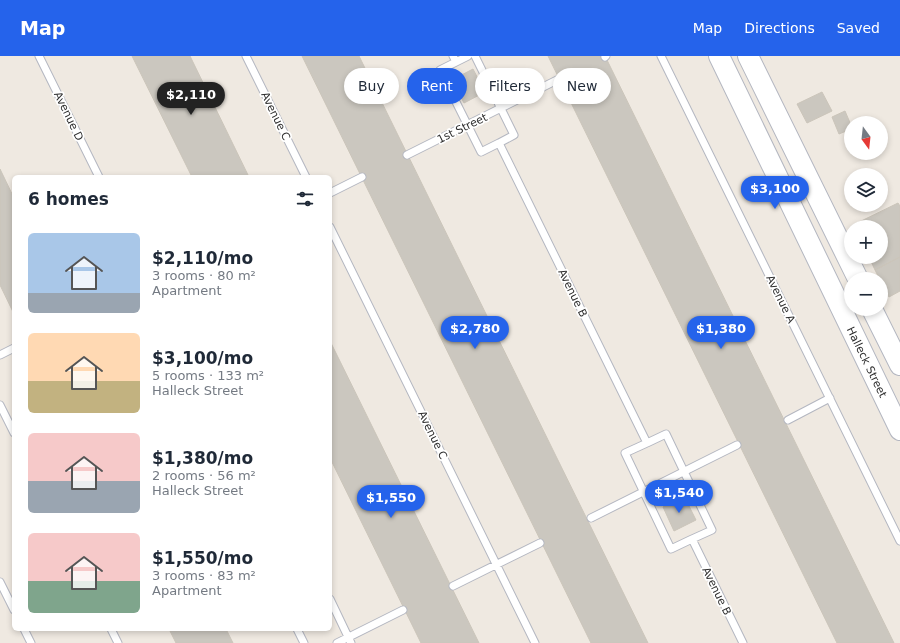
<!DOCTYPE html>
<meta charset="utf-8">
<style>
body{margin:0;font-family:"DejaVu Sans",sans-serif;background:#f2f2f3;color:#1f2937;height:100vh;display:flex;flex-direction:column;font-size:15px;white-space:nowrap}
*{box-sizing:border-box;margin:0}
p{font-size:13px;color:#747a83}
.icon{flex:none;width:22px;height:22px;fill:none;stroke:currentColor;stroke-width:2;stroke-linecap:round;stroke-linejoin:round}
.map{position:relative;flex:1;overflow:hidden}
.drawer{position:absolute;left:12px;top:119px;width:320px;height:456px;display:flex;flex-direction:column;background:#fff;border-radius:6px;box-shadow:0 2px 6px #0003}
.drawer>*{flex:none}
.banner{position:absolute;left:344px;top:12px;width:380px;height:36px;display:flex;gap:8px}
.needle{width:26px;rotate:165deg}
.buttons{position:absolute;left:844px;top:60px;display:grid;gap:8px}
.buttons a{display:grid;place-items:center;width:44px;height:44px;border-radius:50%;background:#fff;box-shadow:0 2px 6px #0003;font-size:20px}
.price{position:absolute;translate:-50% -34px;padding:0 9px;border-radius:14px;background:#2563eb;color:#fff;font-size:13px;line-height:26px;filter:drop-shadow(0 1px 2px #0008)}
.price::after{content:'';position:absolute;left:50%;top:24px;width:12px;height:9px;margin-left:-6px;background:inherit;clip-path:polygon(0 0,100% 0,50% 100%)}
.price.current{background:#222;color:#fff}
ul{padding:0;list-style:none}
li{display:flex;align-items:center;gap:12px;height:100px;padding:0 16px}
li span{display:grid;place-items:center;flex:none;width:112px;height:80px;border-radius:6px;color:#555}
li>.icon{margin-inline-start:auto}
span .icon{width:48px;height:48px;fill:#fffc;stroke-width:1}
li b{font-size:17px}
h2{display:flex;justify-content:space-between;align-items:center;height:48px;padding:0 16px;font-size:17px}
.chip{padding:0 14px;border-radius:18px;background:#fff;box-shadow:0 2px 6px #0003;font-size:14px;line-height:36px}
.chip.current{background:#2563eb;color:#fff}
header{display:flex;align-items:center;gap:24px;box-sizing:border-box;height:56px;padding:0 20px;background:#2563eb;color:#fff}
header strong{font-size:19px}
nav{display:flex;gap:22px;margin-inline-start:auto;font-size:14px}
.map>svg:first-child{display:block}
.building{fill:#cbc7bf;stroke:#cbc5ba}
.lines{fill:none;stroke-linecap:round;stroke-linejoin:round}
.service-casing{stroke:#b4b7c1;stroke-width:9}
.secondary-casing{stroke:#b4b7c1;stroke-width:22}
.service{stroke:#fff;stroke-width:7}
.secondary{stroke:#fff;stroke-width:20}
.labels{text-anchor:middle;stroke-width:3.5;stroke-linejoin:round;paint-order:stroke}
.street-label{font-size:11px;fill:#2e2e2e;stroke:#fff}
</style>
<header>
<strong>Map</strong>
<nav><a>Map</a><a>Directions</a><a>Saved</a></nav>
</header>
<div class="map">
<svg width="900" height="587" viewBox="0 0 900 587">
<rect width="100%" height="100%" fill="#efe9e1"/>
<!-- building -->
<path class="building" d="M 132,0 L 190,0 L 249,121 L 192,121 Z
M 302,0 L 359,0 L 648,587 L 591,587 Z
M 548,0 L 605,0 L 894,587 L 837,587 Z
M 473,13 L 485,36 L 464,47 L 452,24 Z
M 822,36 L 832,55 L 807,67 L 797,48 Z
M 845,55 L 851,69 L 851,73 L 839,78 L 832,61 Z
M 0,113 L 14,142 L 14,258 L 0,229 Z
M 898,147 L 900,150 L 900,201 L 875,214 L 869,201 L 881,201 L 881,171 L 854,171 L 853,169 Z
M 900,201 L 900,235 L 889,241 L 875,214 Z
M 330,285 L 479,587 L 421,587 L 330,402 Z
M 684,440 L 696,464 L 674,475 L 663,451 Z
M 169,573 L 226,573 L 233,587 L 176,587 Z"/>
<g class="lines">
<!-- service casing -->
<g class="service-casing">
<path id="service" d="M 39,0 L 99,121
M 246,0 L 306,121
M 453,0 L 456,6 L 468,0
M 475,0 L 514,79 L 499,87 L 647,387 L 666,378 L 712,474 L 692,483 L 743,587
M 661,0 L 900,485
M 605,1 L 606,0
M 456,6 L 440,14 L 481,96 L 499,87
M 407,99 L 559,23
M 330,137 L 362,121
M 330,171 L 535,587
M 0,299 L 14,292
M 0,349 L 14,377
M 788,364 L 830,342
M 647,387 L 625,397 L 671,493 L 692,483
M 591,462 L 737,389
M 0,526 L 14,554
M 453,530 L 540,487
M 330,543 L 351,587
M 24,573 L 31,587
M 111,573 L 118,587
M 297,573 L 304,587
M 337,587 L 403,554"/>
</g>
<!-- secondary casing -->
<g class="secondary-casing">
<path id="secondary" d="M 719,0 L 900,374
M 748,0 L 858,223
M 872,253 L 900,309"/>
</g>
<!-- service -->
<use href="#service" class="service"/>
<!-- secondary -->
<use href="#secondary" class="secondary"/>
</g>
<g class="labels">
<!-- street labels -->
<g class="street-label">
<text transform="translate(69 60) rotate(64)" y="4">Avenue D</text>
<text transform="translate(276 60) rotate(64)" y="4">Avenue C</text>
<text transform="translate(462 72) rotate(-26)" y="4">1st Street</text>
<text transform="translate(573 237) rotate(64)" y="4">Avenue B</text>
<text transform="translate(781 243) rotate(64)" y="4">Avenue A</text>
<text transform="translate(867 306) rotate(64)" y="4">Halleck Street</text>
<text transform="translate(433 379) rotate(64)" y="4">Avenue C</text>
<text transform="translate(717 535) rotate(64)" y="4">Avenue B</text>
</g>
</g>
</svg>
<div class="buttons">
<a><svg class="needle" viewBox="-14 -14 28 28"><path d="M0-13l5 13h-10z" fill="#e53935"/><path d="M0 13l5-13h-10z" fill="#747a83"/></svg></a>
<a><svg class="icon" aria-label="layers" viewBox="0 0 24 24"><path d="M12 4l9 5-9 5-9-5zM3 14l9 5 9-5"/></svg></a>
<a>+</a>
<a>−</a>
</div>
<b class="price current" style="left:191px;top:60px">$2,110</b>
<b class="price" style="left:775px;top:154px">$3,100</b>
<b class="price" style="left:475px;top:294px">$2,780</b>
<b class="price" style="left:721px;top:294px">$1,380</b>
<b class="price" style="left:679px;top:458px">$1,540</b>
<b class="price" style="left:391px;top:463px">$1,550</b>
<div class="banner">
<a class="chip">Buy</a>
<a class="chip current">Rent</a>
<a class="chip">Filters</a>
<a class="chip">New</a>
</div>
<section class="drawer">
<h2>6 homes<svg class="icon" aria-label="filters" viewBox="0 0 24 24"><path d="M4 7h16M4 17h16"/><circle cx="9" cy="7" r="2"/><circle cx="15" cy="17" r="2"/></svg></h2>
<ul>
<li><span style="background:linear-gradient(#a9c7e8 75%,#9aa5b1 0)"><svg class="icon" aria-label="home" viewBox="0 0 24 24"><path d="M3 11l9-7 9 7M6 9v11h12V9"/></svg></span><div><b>$2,110/mo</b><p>3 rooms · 80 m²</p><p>Apartment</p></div></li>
<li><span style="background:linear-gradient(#ffd9b3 60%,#c2b280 0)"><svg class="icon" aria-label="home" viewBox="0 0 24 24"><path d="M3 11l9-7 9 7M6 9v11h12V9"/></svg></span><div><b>$3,100/mo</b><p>5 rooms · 133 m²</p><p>Halleck Street</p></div></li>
<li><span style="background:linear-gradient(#f6c9c9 60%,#9aa5b1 0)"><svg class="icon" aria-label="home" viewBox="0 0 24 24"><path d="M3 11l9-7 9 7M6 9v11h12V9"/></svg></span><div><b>$1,380/mo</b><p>2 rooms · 56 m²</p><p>Halleck Street</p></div></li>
<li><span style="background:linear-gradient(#f6c9c9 60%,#7fa58c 0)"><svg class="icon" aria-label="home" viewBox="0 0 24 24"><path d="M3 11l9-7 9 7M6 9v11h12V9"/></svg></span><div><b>$1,550/mo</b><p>3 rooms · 83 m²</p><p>Apartment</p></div></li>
</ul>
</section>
</div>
